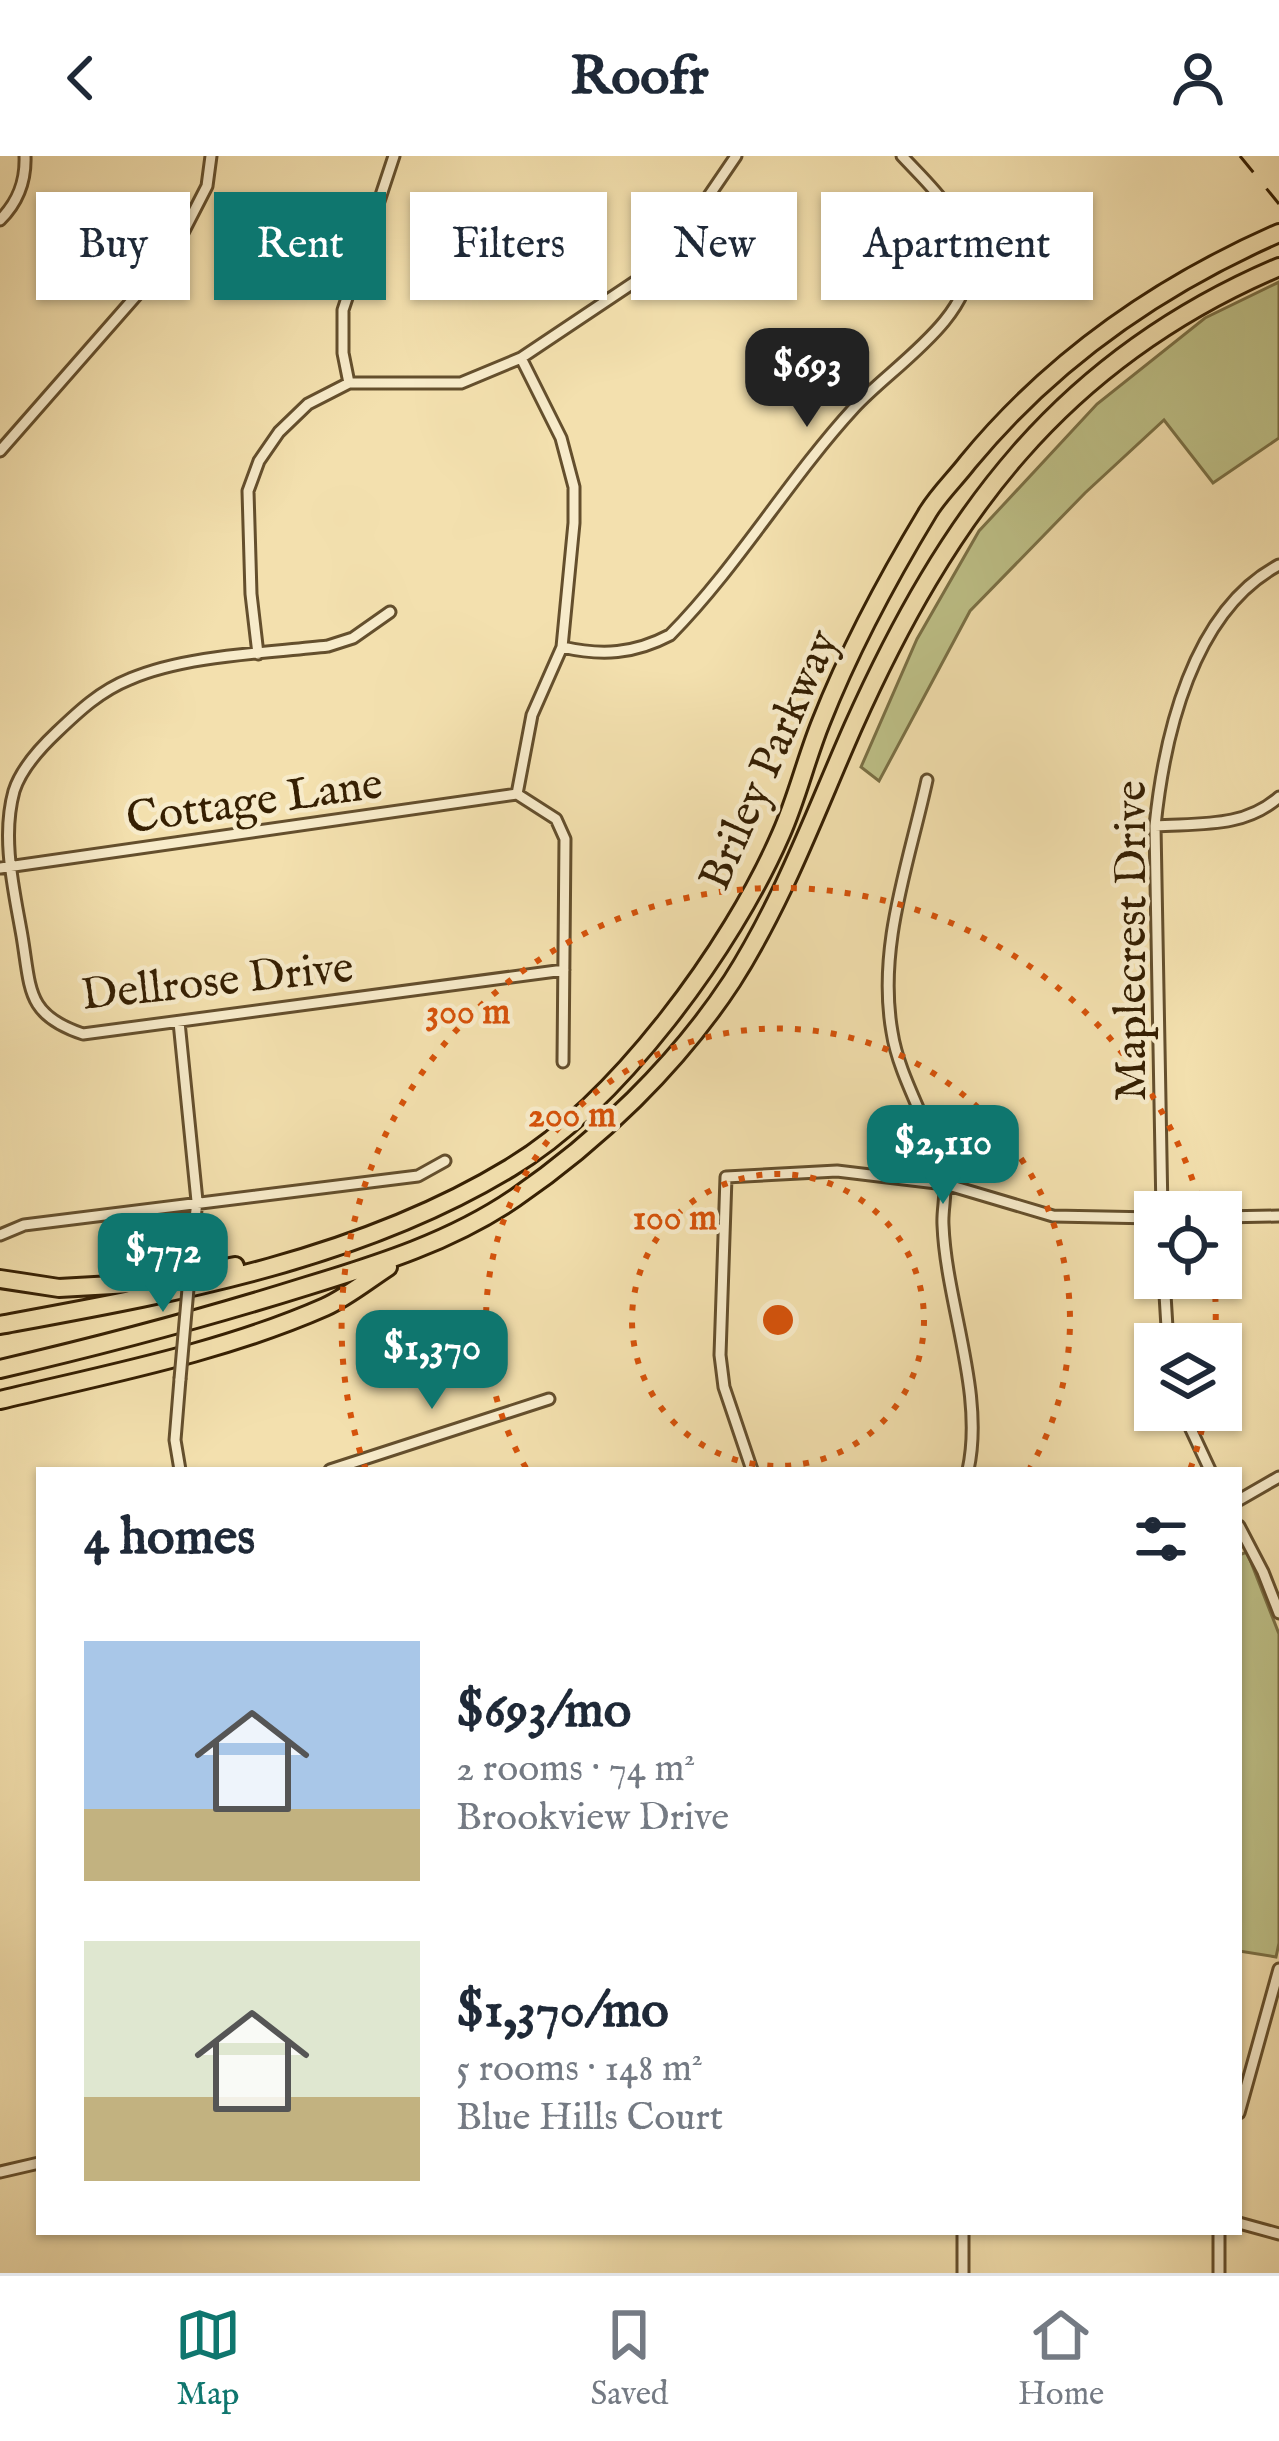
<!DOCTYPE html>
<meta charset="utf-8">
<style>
body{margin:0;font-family:"IM FELL English",serif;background:#f6f6f7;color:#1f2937;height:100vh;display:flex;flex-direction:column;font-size:45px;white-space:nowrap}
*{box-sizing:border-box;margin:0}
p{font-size:39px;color:#747a83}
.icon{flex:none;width:66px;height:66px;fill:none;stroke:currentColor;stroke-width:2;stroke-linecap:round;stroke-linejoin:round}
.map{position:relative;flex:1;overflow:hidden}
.details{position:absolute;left:36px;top:1311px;width:1206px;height:768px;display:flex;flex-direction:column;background:#fff;border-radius:0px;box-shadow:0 3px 9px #0004}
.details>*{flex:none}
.hud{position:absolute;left:36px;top:36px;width:1209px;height:108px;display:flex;gap:24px}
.fabs{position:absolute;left:1134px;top:1035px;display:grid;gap:24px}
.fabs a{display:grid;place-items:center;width:108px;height:108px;border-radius:0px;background:#fff;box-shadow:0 3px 9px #0004;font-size:60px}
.price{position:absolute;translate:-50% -102px;padding:0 27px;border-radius:24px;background:#0f766e;color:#fff;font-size:39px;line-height:78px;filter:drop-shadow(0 3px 6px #0008)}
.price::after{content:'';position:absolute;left:50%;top:72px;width:36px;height:27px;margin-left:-18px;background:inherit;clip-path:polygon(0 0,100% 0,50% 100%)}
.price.active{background:#222;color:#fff}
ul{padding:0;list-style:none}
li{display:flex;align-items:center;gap:36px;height:300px;padding:0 48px}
li span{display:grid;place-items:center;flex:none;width:336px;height:240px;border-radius:0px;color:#555}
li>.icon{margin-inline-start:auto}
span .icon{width:144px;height:144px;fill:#fffc;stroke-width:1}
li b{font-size:51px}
h2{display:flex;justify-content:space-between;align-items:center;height:144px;padding:0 48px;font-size:51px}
.pill{padding:0 42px;border-radius:0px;background:#fff;box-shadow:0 3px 9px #0004;font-size:42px;line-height:108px}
.pill.active{background:#0f766e;color:#fff}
header{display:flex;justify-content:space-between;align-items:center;height:156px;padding:0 48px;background:#fff;font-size:54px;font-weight:800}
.tab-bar{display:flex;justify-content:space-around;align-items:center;height:168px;border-top:3px solid #e0e1e3;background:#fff;font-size:33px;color:#747a83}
.tab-bar a{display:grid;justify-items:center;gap:6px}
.tab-bar .active{color:#0f766e}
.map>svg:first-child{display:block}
.green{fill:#bec188;stroke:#7a7045;stroke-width:3}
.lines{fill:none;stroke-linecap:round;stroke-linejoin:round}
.minor-casing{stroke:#644f2d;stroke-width:15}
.motorway-casing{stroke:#351f02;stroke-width:22}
.minor{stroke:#f7ebca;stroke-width:9}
.motorway{stroke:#f3e0ae;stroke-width:16}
.rail{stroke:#351f02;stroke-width:3;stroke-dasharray:21 21;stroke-linecap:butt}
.minor-bridge-casing{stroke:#644f2d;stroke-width:15;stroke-linecap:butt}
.minor-bridge{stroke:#f7ebca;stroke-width:9}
.ring{fill:none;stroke:#d6530b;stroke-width:6;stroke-dasharray:6 12}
.labels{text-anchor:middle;stroke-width:9;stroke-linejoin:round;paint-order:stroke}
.street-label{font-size:45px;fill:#351f02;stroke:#f7ebca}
.centre{fill:#d6530b;stroke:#f7ebca;stroke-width:6}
.ring-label{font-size:36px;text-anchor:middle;font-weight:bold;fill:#d6530b;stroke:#f7ebca;stroke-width:9;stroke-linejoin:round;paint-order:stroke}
</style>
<header><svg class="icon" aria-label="back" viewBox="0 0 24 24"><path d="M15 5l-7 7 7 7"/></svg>Roofr<svg class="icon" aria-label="person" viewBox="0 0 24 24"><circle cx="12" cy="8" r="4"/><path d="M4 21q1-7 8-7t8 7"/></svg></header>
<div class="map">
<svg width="1279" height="2117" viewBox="0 0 1279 2117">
<rect width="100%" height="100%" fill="#f3e0ae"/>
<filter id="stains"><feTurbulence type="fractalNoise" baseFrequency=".00167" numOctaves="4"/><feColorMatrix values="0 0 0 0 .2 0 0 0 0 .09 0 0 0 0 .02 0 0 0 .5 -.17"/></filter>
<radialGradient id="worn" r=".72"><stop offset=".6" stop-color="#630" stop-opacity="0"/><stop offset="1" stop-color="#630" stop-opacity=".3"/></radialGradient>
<!-- green -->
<path class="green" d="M 1279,126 L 1279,282 L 1213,327 L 1164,264 L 1085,337 L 970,455 L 879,625 L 861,611 L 917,483 L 979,375 L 1097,248 L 1205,162 Z
M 1247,1396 L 1279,1478 L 1279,1787 L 1276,1801 L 1239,1795 L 1239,1399 Z"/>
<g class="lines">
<!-- minor casing -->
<g class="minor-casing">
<path id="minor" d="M 0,64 C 18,46 26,26 25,0
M 521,202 L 561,282 L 574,331 L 574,367 L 562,491 L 532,559 L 517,638 L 556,663 L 565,683 L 563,906
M 349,227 L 343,197 L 343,154 L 394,0
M 0,295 L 171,100 L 207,30 L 211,0
M 390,456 L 353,482 L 328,490 C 267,497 186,499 130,523 C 100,535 79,555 57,576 C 40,592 21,613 14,635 C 1,682 14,734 22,780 C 31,834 26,859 83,878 L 564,814
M 562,491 C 602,500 634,498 670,479 C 738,410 788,324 854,252 C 889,213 972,163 969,105 C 966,61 930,30 902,0
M 258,498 L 251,438 L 248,335 L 259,305 L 279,276 L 308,248 L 349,227 L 461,227 L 521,202 L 651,115 L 687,72 L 736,0
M 927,624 C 909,707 877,791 892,876 C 899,923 933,973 944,1023 C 947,1038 942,1053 943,1069 C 946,1147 985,1237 968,1314
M 1155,670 C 1200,667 1244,672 1279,641
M 0,712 L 517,638
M 179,866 L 197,1045 L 191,1099
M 1162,1056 L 1155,670 C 1164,581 1192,455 1279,409
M 1221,1061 L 1279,1060
M 0,1079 L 24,1069 L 418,1020 L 445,1005
M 1164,1122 L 1168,1188
M 1182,1254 L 1210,1314
M 180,1314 L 175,1284 L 180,1223
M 330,1314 L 549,1243
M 752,1314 L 724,1231 L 720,1199 L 726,1021 L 837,1015 L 945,1028 L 1053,1060 L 1155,1062
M 1239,1344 L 1279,1321
M 1239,1370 L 1263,1416 L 1279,1457
M 1239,1957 L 1279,1813
M 0,2016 L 39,2007
M 1239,2067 L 1279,2078
M 963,2076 L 963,2117
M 1219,2117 L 1219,2076"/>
</g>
<!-- motorway casing -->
<g class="motorway-casing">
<path id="motorway" d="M 0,1123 L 59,1132 L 148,1127 L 235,1110
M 0,1169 C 173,1137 357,1105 510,1012 C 618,947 731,793 781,678 C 797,642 806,603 821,566 C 849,495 888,422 928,356 C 939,338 955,323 968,306 C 1052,204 1158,130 1279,77
M 0,1213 C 103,1189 205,1162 307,1130 C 379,1108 452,1085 515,1042 C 598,985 677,909 732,825 C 783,745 815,657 853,571 C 947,361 1060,204 1279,111
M 0,1244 C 108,1218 223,1196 325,1151 C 347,1141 368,1124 388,1111"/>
</g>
<!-- minor -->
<use href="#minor" class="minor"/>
<!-- motorway -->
<use href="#motorway" class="motorway"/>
<!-- rail -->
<path class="rail" d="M 1240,0 L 1279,48"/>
<!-- minor-bridge casing -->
<g class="minor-bridge-casing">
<path id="minor-bridge" d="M 180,1223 L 191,1099"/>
</g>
<!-- minor-bridge -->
<use href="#minor-bridge" class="minor-bridge"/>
</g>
<!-- distance rings -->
<g class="ring">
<circle cx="778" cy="1164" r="146"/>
<path d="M526 1312A292 292 0 1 1 1030 1312"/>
<path d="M1206 1255A438 438 0 0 1 1190 1314M366 1314A438 438 0 1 1 1202 1054M1214 1122A438 438 0 0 1 1215 1187"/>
</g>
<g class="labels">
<!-- street labels -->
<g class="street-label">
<text transform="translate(767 603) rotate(-66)" y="16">Briley Parkway</text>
<text transform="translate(254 643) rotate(-8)" y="16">Cottage Lane</text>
<text transform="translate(1129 785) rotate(-90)" y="16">Maplecrest Drive</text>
<text transform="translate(217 823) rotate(-6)" y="16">Dellrose Drive</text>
</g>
</g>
<circle cx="778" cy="1164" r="18" class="centre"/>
<g class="ring-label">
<text x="468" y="867">300 m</text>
<text x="572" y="970">200 m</text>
<text x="675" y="1073">100 m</text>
</g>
<rect width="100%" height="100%" filter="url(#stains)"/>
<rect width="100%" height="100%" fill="url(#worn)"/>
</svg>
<div class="fabs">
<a><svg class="icon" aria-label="locate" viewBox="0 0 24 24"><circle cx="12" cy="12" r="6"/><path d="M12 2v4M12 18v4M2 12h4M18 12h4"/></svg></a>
<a><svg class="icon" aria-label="layers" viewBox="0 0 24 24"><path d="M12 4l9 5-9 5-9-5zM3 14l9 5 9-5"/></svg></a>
</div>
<b class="price active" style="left:807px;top:274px">$693</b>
<b class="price" style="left:943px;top:1051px">$2,110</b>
<b class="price" style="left:163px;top:1159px">$772</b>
<b class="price" style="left:432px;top:1256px">$1,370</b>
<div class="hud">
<a class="pill">Buy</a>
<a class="pill active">Rent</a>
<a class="pill">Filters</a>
<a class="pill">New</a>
<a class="pill">Apartment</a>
</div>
<section class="details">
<h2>4 homes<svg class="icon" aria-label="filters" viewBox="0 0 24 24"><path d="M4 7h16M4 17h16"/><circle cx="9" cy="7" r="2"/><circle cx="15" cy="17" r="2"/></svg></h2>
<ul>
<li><span style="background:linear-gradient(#a9c7e8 70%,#c2b280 0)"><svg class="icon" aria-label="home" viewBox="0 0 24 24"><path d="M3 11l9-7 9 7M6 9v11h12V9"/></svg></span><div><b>$693/mo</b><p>2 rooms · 74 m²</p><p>Brookview Drive</p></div></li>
<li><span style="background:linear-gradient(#dfe7d0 65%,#c2b280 0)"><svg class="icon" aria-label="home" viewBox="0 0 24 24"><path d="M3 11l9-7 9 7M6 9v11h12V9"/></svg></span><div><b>$1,370/mo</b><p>5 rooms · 148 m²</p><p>Blue Hills Court</p></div></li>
</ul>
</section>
</div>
<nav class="tab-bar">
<a class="active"><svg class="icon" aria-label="map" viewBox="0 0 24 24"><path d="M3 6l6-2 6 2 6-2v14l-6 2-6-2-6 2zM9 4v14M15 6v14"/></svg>Map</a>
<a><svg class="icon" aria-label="saved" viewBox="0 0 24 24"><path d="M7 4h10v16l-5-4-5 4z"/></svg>Saved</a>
<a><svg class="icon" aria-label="home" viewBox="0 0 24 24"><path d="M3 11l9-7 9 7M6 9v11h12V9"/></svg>Home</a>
</nav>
